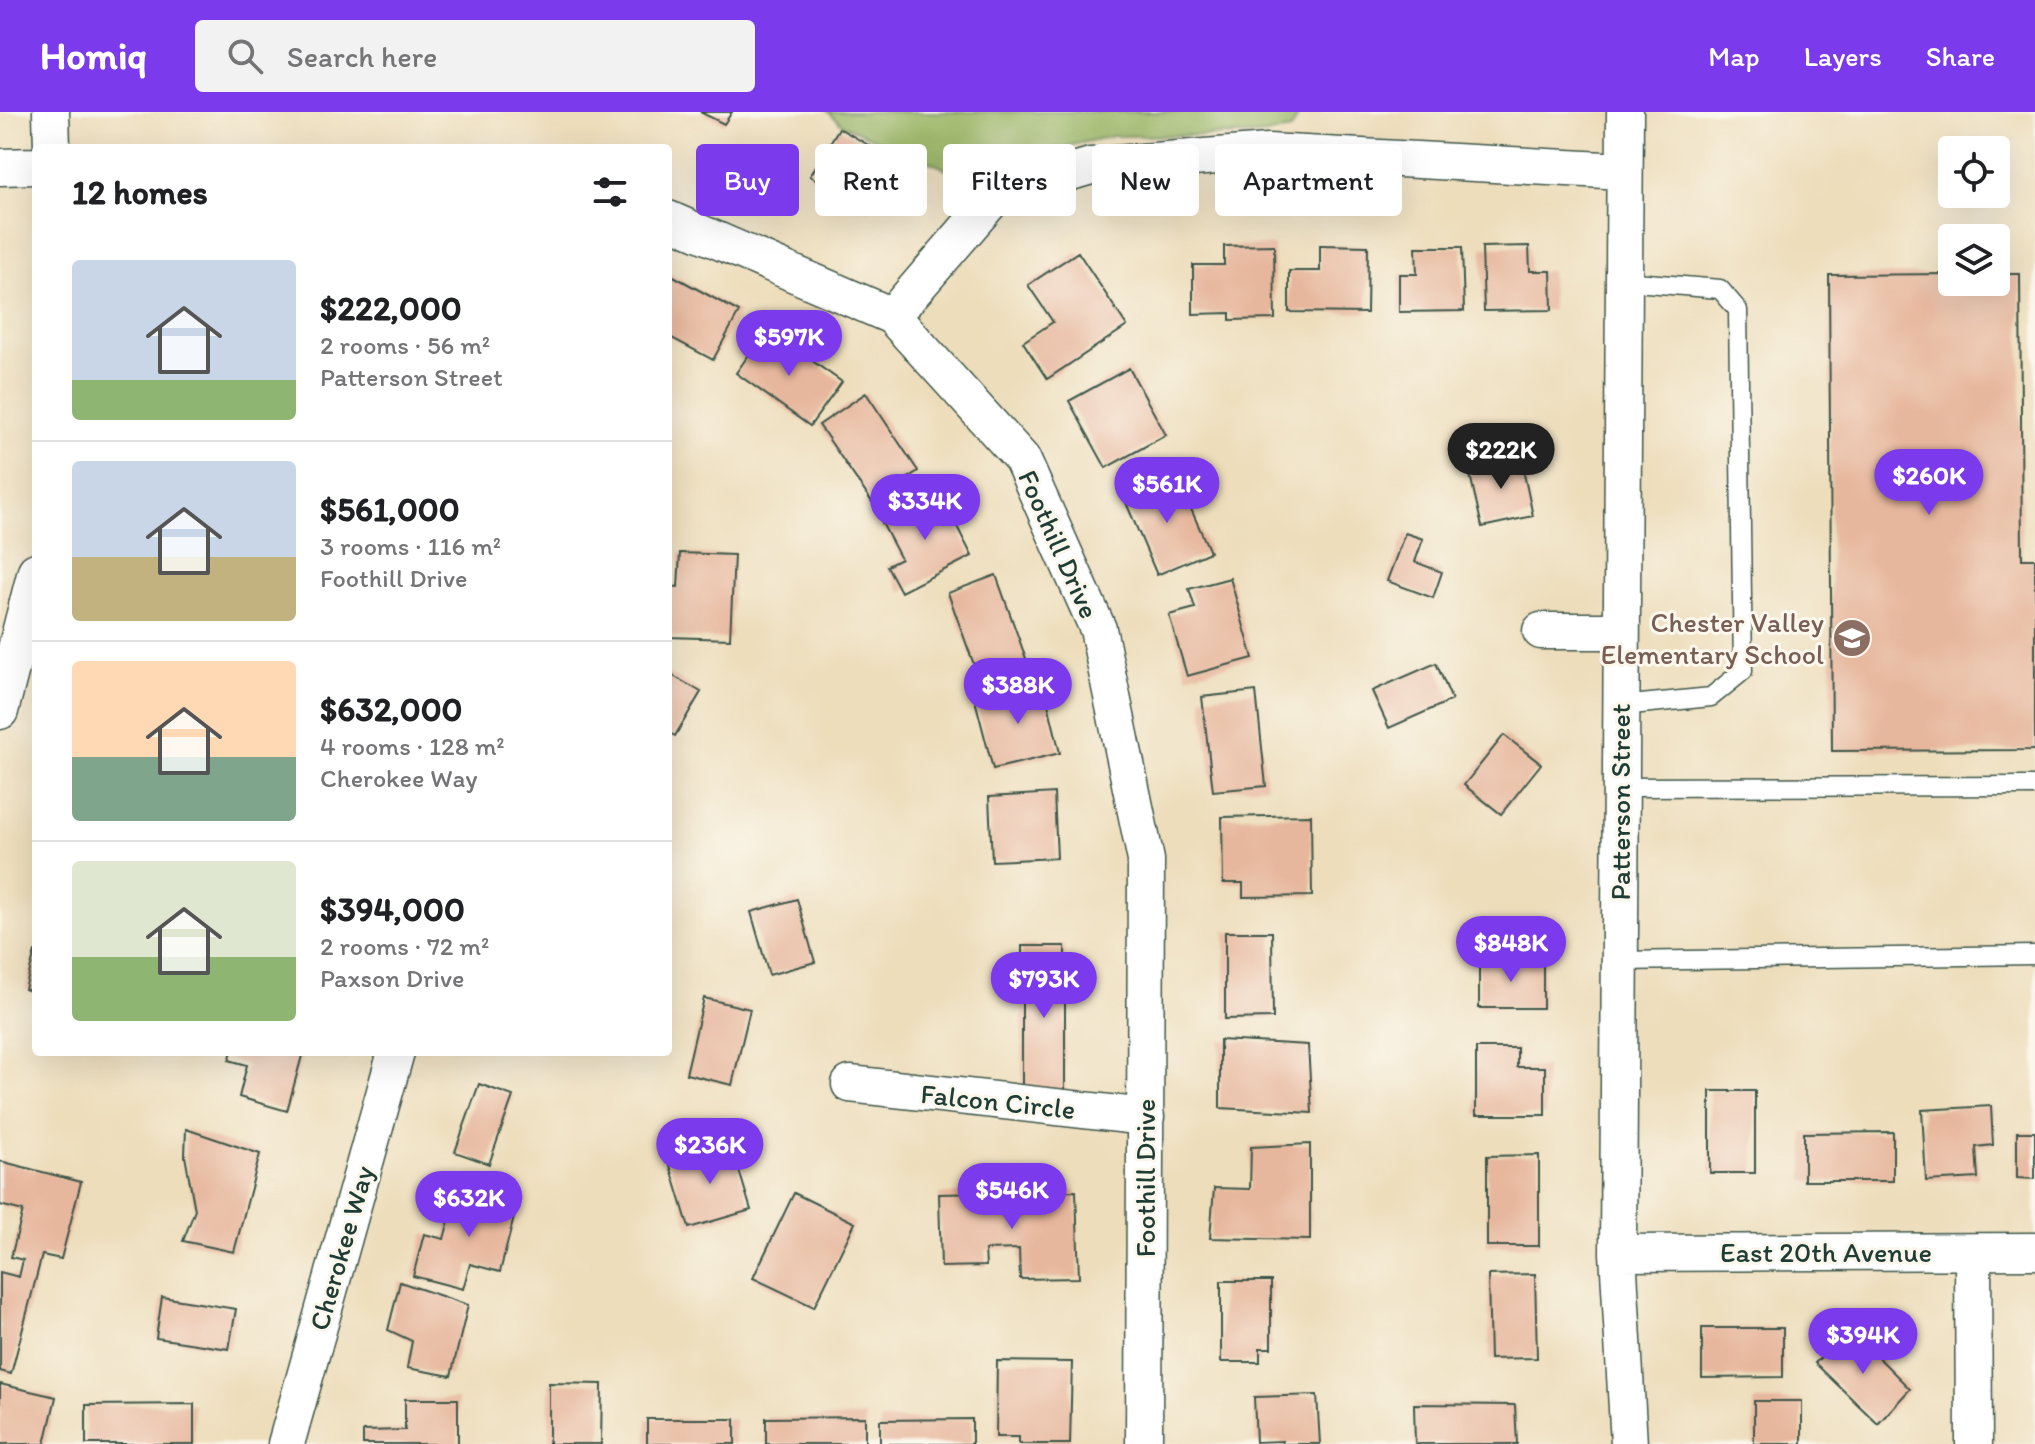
<!DOCTYPE html>
<meta charset="utf-8">
<style>
body{margin:0;font-family:Itim,sans-serif;background:#f2f2f2;color:#202124;height:100vh;display:flex;flex-direction:column;font-size:30px;white-space:nowrap}
*{box-sizing:border-box;margin:0}
p{font-size:26px;color:#757577}
.icon{flex:none;width:44px;height:44px;fill:none;stroke:currentColor;stroke-width:2;stroke-linecap:round;stroke-linejoin:round}
.map{position:relative;flex:1;overflow:hidden}
.side{position:absolute;left:32px;top:32px;width:640px;height:912px;display:flex;flex-direction:column;background:#fff;border-radius:8px;box-shadow:0 8px 32px #0002}
.side>*{flex:none}
.guide{position:absolute;left:696px;top:32px;width:760px;height:72px;display:flex;gap:16px}
.tools{position:absolute;left:1938px;top:24px;display:grid;gap:16px}
.tools a{display:grid;place-items:center;width:72px;height:72px;border-radius:8px;background:#fff;box-shadow:0 8px 32px #0002;font-size:40px}
.price{position:absolute;translate:-50% -68px;padding:0 18px;border-radius:28px;background:#7c3aed;color:#fff;font-size:26px;line-height:52px;filter:drop-shadow(0 2px 4px #0008)}
.price::after{content:'';position:absolute;left:50%;top:48px;width:24px;height:18px;margin-left:-12px;background:inherit;clip-path:polygon(0 0,100% 0,50% 100%)}
.price.current{background:#222;color:#fff}
ul{padding:0;list-style:none}
li{display:flex;align-items:center;gap:24px;height:200px;padding:0 40px}
li+li{border-top:2px solid #e0e0e0}
li span{display:grid;place-items:center;flex:none;width:224px;height:160px;border-radius:8px;color:#555}
li>.icon{margin-inline-start:auto}
span .icon{width:96px;height:96px;fill:#fffc;stroke-width:1}
li b{font-size:34px}
h2{display:flex;justify-content:space-between;align-items:center;height:96px;padding:0 40px;font-size:34px}
.pill{padding:0 28px;border-radius:8px;background:#fff;box-shadow:0 8px 32px #0002;font-size:28px;line-height:72px}
.pill.current{background:#7c3aed;color:#fff}
header{display:flex;align-items:center;gap:48px;box-sizing:border-box;height:112px;padding:0 40px;background:#7c3aed;color:#fff}
header strong{font-size:38px}
nav{display:flex;gap:44px;margin-inline-start:auto;font-size:28px}
.search{width:560px;height:72px;background:#f2f2f2;display:flex;align-items:center;gap:20px;box-sizing:border-box;padding:0 28px;border-radius:8px;color:#757577;font-size:30px}
.map>svg:first-child{display:block}
.forest{fill:#9bb668;stroke:#5d7a4e;stroke-width:2}
.building{fill:#e7b79d}
.lines{fill:none;stroke-linecap:round;stroke-linejoin:round}
.lane-casing{stroke:#3e5548;stroke-width:21}
.street-casing{stroke:#3e5548;stroke-width:39}
.lane{stroke:#fff;stroke-width:18}
.street{stroke:#fff;stroke-width:36}
.labels{text-anchor:middle;stroke-width:6;stroke-linejoin:round;paint-order:stroke}
.street-label{font-size:28px;fill:#1f3d34;stroke:#fbf7ec}
.education-label{font-size:28px;fill:#785e54;stroke:#fbf7ec;text-anchor:end}
</style>
<header>
<strong>Homiq</strong>
<div class="search"><svg class="icon" aria-label="search" viewBox="0 0 24 24"><circle cx="10" cy="10" r="6"/><path d="M15 15l6 6"/></svg>Search here</div>
<nav><a>Map</a><a>Layers</a><a>Share</a></nav>
</header>
<div class="map">
<svg width="2035" height="1332" viewBox="0 0 2035 1332">
<rect width="100%" height="100%" fill="#fbf7ec"/>
<filter id="ink" filterUnits="userSpaceOnUse"><feTurbulence type="fractalNoise" baseFrequency=".0125" numOctaves="2"/><feDisplacementMap in="SourceGraphic" scale="16" xChannelSelector="R" yChannelSelector="G"/><feConvolveMatrix kernelMatrix="1 2 1 2 8 2 1 2 1" color-interpolation-filters="sRGB"/></filter>
<filter id="wash" filterUnits="userSpaceOnUse"><feTurbulence type="fractalNoise" baseFrequency=".006" numOctaves="4" result="noise"/><feDisplacementMap in="SourceGraphic" scale="32" xChannelSelector="R" yChannelSelector="G"/><feGaussianBlur stdDeviation="1.8" result="paint"/><feColorMatrix in="noise" values="0 0 0 0 0 0 0 0 0 0 0 0 0 0 0 0 0 1.4 0 .05"/><feComposite in="paint" operator="in"/></filter>
<g filter="url(#wash)">
<rect width="100%" height="100%" fill="#edddbb"/>
<!-- forest -->
<path class="forest" d="M 828,0 L 1300,0 L 1291,18 L 1259,23 L 1113,24 L 1003,48 L 973,68 L 844,14 Z"/>
<g id="blocks">
<!-- building -->
<path class="building" d="M 700,0 L 732,0 L 724,12 Z
M 839,16 L 896,49 L 868,97 L 810,64 Z
M 1274,133 L 1275,207 L 1230,208 L 1230,201 L 1193,202 L 1193,153 L 1224,153 L 1224,134 Z
M 1320,133 L 1368,134 L 1367,201 L 1289,200 L 1289,159 L 1320,159 Z
M 1529,134 L 1530,159 L 1551,159 L 1552,198 L 1484,199 L 1482,135 Z
M 1416,135 L 1462,135 L 1464,199 L 1399,200 L 1399,162 L 1417,162 Z
M 1078,140 L 1127,214 L 1047,267 L 1023,230 L 1053,210 L 1028,173 Z
M 668,161 L 739,200 L 713,248 L 668,224 Z
M 1952,162 L 1952,170 L 1996,170 L 1996,162 L 2020,162 L 2022,447 L 2035,447 L 2035,638 L 1832,639 L 1829,163 Z
M 767,217 L 842,270 L 810,314 L 736,261 Z
M 1129,256 L 1166,323 L 1106,356 L 1069,289 Z
M 866,281 L 918,359 L 872,390 L 819,313 Z
M 1520,343 L 1533,404 L 1482,415 L 1468,354 Z
M 1176,363 L 1210,440 L 1157,463 L 1124,386 Z
M 940,381 L 972,444 L 901,480 L 887,454 L 901,447 L 882,411 Z
M 1405,421 L 1423,427 L 1415,450 L 1442,460 L 1433,486 L 1387,469 Z
M 680,441 L 734,443 L 730,527 L 668,525 L 668,474 L 678,475 Z
M 996,463 L 1029,555 L 981,572 L 948,481 Z
M 1230,466 L 1253,546 L 1187,564 L 1169,503 L 1195,496 L 1189,477 Z
M 1436,551 L 1452,588 L 1389,616 L 1372,579 Z
M 668,561 L 701,580 L 675,624 L 668,620 Z
M 1043,571 L 1060,641 L 993,657 L 975,588 Z
M 1256,579 L 1266,674 L 1213,679 L 1202,585 Z
M 1504,623 L 1541,652 L 1501,702 L 1464,673 Z
M 1054,681 L 1057,746 L 992,749 L 989,685 Z
M 1311,703 L 1312,784 L 1243,785 L 1243,771 L 1223,771 L 1222,705 Z
M 797,787 L 815,850 L 769,863 L 751,800 Z
M 1225,820 L 1272,820 L 1273,906 L 1225,907 Z
M 1022,834 L 1065,834 L 1065,983 L 1022,983 Z
M 35,840 L 36,840 L 36,881 L 25,877 Z
M 1479,849 L 1543,849 L 1543,896 L 1479,896 Z
M 704,886 L 750,897 L 732,973 L 686,962 Z
M 1220,928 L 1308,933 L 1312,1001 L 1220,996 Z
M 1476,936 L 1517,936 L 1517,955 L 1545,955 L 1545,1003 L 1476,1003 Z
M 232,940 L 303,940 L 287,999 L 239,985 L 247,953 L 229,948 Z
M 479,972 L 513,984 L 489,1052 L 455,1040 Z
M 1710,979 L 1755,979 L 1755,1061 L 1710,1061 Z
M 1991,994 L 1993,1033 L 1976,1035 L 1978,1066 L 1926,1069 L 1922,998 Z
M 186,1017 L 260,1042 L 234,1140 L 183,1129 L 195,1098 L 185,1044 Z
M 1893,1020 L 1893,1069 L 1804,1069 L 1804,1021 Z
M 2017,1020 L 2035,1020 L 2035,1067 L 2017,1066 Z
M 731,1032 L 751,1098 L 689,1116 L 669,1050 Z
M 1310,1032 L 1310,1128 L 1210,1126 L 1214,1076 L 1250,1077 L 1251,1035 Z
M 1539,1043 L 1539,1134 L 1487,1134 L 1487,1044 Z
M 0,1049 L 81,1070 L 61,1147 L 42,1143 L 11,1262 L 0,1259 L 0,1160 L 19,1165 L 23,1148 L 11,1145 L 23,1099 L 0,1093 Z
M 468,1077 L 483,1081 L 484,1077 L 519,1086 L 500,1160 L 470,1152 L 463,1177 L 413,1164 L 424,1122 L 444,1127 L 452,1097 L 462,1100 Z
M 1076,1079 L 1079,1166 L 1020,1167 L 1019,1137 L 985,1138 L 986,1154 L 941,1155 L 939,1082 Z
M 794,1081 L 855,1111 L 814,1195 L 753,1166 Z
M 1535,1162 L 1537,1246 L 1490,1247 L 1488,1163 Z
M 1221,1169 L 1271,1169 L 1271,1236 L 1260,1236 L 1260,1250 L 1221,1250 Z
M 400,1170 L 468,1193 L 451,1264 L 407,1256 L 412,1229 L 388,1218 Z
M 162,1185 L 236,1197 L 229,1237 L 156,1226 Z
M 1702,1216 L 1783,1216 L 1783,1265 L 1702,1266 Z
M 1850,1217 L 1910,1277 L 1878,1312 L 1815,1251 Z
M 997,1249 L 1072,1250 L 1070,1332 L 1019,1332 L 1019,1325 L 996,1325 Z
M 549,1271 L 602,1272 L 601,1332 L 549,1332 Z
M 0,1272 L 56,1285 L 45,1332 L 0,1332 Z
M 1317,1283 L 1320,1332 L 1282,1332 L 1282,1329 L 1256,1330 L 1254,1285 Z
M 405,1287 L 458,1287 L 458,1332 L 363,1332 L 363,1319 L 405,1318 Z
M 1754,1289 L 1802,1289 L 1802,1332 L 1754,1332 Z
M 194,1292 L 194,1332 L 86,1332 L 86,1293 Z
M 1414,1292 L 1515,1293 L 1517,1332 L 1415,1332 Z
M 865,1305 L 865,1332 L 766,1332 L 766,1306 Z
M 647,1307 L 735,1307 L 735,1332 L 647,1332 Z
M 972,1307 L 972,1332 L 880,1332 L 880,1308 Z"/>
</g>
</g>
<g filter="url(#ink)">
<use href="#blocks" fill-opacity="0" stroke="#3e5548" stroke-width="2"/>
<g class="lines">
<!-- lane casing -->
<g class="lane-casing">
<path id="lane" d="M 1621,594 L 1711,585 L 1743,559 L 1738,198 L 1720,177 L 1623,169
M 1620,675 L 2035,674
M 1619,849 L 2035,843"/>
</g>
<!-- street casing -->
<g class="street-casing">
<path id="street" d="M 51,0 L 52,36
M 1625,0 L 1618,1141 L 1629,1332
M 0,55 L 36,54
M 668,107 L 892,204 L 1022,347 L 1098,517 L 1146,748 L 1144,1332
M 892,204 L 997,82 L 1091,54 L 1268,40 L 1624,59
M 1541,519 L 1621,519
M 0,599 L 36,459
M 850,972 L 1146,1005
M 1973,1140 L 1974,1332
M 1618,1141 L 2035,1139
M 286,1332 L 396,940"/>
</g>
<!-- lane -->
<use href="#lane" class="lane"/>
<!-- street -->
<use href="#street" class="street"/>
</g>
</g>
<!-- icons -->
<defs>
<g id="school-disc" transform="scale(2)"><circle r="9.5" fill="#8d6e63" stroke="#fbf7ec"/><path d="M0-5L7-2L0 1L-7-2ZM-4 1L0 2.5L4 1V4Q0 6-4 4Z" fill="#fff"/></g>
</defs>
<g fill-rule="evenodd">
<use href="#school-disc" x="1852" y="526"/>
</g>
<g class="labels">
<!-- street labels -->
<g class="street-label">
<text transform="translate(1059 432) rotate(66)" y="10">Foothill Drive</text>
<text transform="translate(1620 690) rotate(-90)" y="10">Patterson Street</text>
<text transform="translate(998 989) rotate(6)" y="10">Falcon Circle</text>
<text transform="translate(1145 1066) rotate(-90)" y="10">Foothill Drive</text>
<text transform="translate(341 1136) rotate(-74)" y="10">Cherokee Way</text>
<text x="1826" y="1150">East 20th Avenue</text>
</g>
<!-- education labels -->
<g class="education-label">
<text x="1824" y="520">Chester Valley<tspan x="1824" dy="32">Elementary School</tspan></text>
</g>
</g>
</svg>
<div class="tools">
<a><svg class="icon" aria-label="locate" viewBox="0 0 24 24"><circle cx="12" cy="12" r="6"/><path d="M12 2v4M12 18v4M2 12h4M18 12h4"/></svg></a>
<a><svg class="icon" aria-label="layers" viewBox="0 0 24 24"><path d="M12 4l9 5-9 5-9-5zM3 14l9 5 9-5"/></svg></a>
</div>
<b class="price" style="left:789px;top:266px">$597K</b>
<b class="price current" style="left:1501px;top:379px">$222K</b>
<b class="price" style="left:1929px;top:405px">$260K</b>
<b class="price" style="left:1167px;top:413px">$561K</b>
<b class="price" style="left:925px;top:430px">$334K</b>
<b class="price" style="left:1018px;top:614px">$388K</b>
<b class="price" style="left:1511px;top:872px">$848K</b>
<b class="price" style="left:1044px;top:908px">$793K</b>
<b class="price" style="left:710px;top:1074px">$236K</b>
<b class="price" style="left:1012px;top:1119px">$546K</b>
<b class="price" style="left:469px;top:1127px">$632K</b>
<b class="price" style="left:1863px;top:1264px">$394K</b>
<div class="guide">
<a class="pill current">Buy</a>
<a class="pill">Rent</a>
<a class="pill">Filters</a>
<a class="pill">New</a>
<a class="pill">Apartment</a>
</div>
<section class="side">
<h2>12 homes<svg class="icon" aria-label="filters" viewBox="0 0 24 24"><path d="M4 7h16M4 17h16"/><circle cx="9" cy="7" r="2"/><circle cx="15" cy="17" r="2"/></svg></h2>
<ul>
<li><span style="background:linear-gradient(#c9d6e8 75%,#8fb573 0)"><svg class="icon" aria-label="home" viewBox="0 0 24 24"><path d="M3 11l9-7 9 7M6 9v11h12V9"/></svg></span><div><b>$222,000</b><p>2 rooms · 56 m²</p><p>Patterson Street</p></div></li>
<li><span style="background:linear-gradient(#c9d6e8 60%,#c2b280 0)"><svg class="icon" aria-label="home" viewBox="0 0 24 24"><path d="M3 11l9-7 9 7M6 9v11h12V9"/></svg></span><div><b>$561,000</b><p>3 rooms · 116 m²</p><p>Foothill Drive</p></div></li>
<li><span style="background:linear-gradient(#ffd9b3 60%,#7fa58c 0)"><svg class="icon" aria-label="home" viewBox="0 0 24 24"><path d="M3 11l9-7 9 7M6 9v11h12V9"/></svg></span><div><b>$632,000</b><p>4 rooms · 128 m²</p><p>Cherokee Way</p></div></li>
<li><span style="background:linear-gradient(#dfe7d0 60%,#8fb573 0)"><svg class="icon" aria-label="home" viewBox="0 0 24 24"><path d="M3 11l9-7 9 7M6 9v11h12V9"/></svg></span><div><b>$394,000</b><p>2 rooms · 72 m²</p><p>Paxson Drive</p></div></li>
</ul>
</section>
</div>
